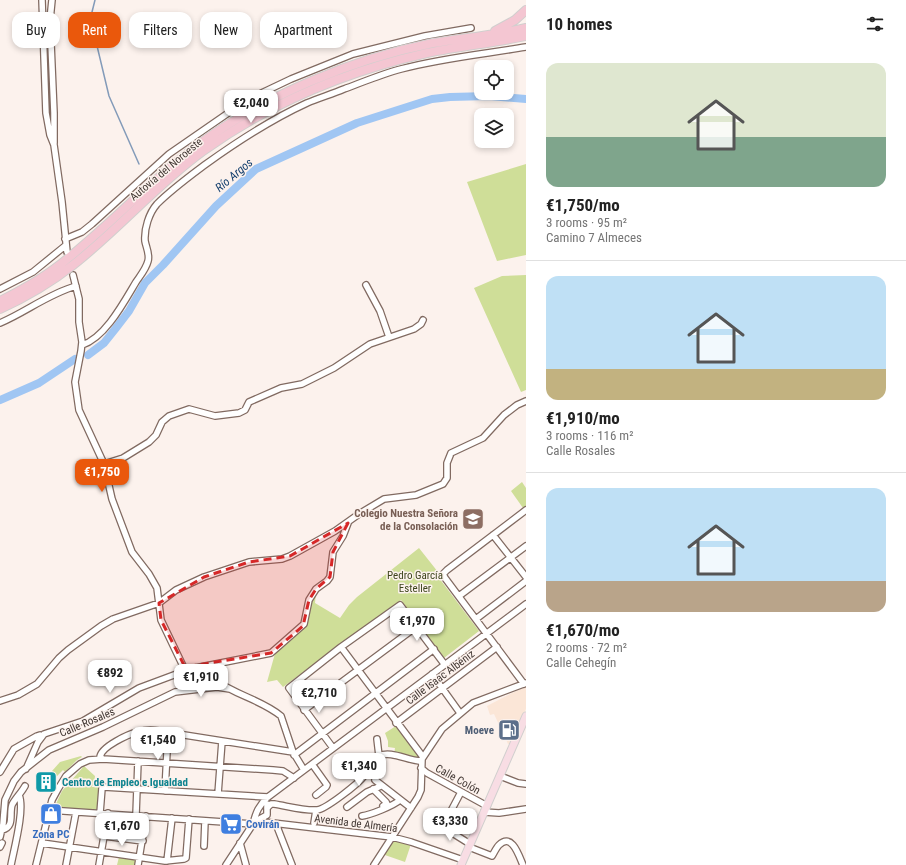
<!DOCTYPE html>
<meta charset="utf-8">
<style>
body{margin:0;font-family:"Roboto Condensed",sans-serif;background:#f2f2f2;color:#222;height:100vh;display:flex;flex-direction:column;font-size:15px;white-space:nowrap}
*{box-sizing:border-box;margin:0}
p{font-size:13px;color:#767676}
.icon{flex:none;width:22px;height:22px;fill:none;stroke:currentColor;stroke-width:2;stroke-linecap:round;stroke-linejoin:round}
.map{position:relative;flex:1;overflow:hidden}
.panel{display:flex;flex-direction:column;background:#fff;width:380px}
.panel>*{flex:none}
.banner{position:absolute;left:12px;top:12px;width:380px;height:36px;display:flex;gap:8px}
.tools{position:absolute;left:474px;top:60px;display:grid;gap:8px}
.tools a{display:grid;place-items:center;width:40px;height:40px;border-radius:8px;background:#fff;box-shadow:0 2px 6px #0003;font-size:20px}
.price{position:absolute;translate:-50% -34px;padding:0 9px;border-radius:8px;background:#fff;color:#222;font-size:13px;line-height:26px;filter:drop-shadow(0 1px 2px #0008)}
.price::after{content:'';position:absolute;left:50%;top:24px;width:12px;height:9px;margin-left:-6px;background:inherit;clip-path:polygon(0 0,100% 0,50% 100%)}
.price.current{background:#ea580c;color:#fff}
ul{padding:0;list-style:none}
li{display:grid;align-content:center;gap:8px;height:212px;padding:0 20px}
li+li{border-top:1px solid #e0e0e0}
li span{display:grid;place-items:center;height:124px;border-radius:12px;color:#555}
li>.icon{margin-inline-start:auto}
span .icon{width:72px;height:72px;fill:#fffc;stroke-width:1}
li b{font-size:17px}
h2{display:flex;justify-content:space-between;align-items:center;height:48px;padding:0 20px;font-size:17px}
.tag{padding:0 14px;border-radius:12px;background:#fff;box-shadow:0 2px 6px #0003;font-size:14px;line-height:36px}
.tag.current{background:#ea580c;color:#fff}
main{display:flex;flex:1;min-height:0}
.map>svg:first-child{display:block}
.commercial{fill:#fbe6d7}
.green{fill:#cfde98}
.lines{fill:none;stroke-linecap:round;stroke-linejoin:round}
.stream{stroke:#839bb9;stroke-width:1.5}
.river{stroke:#a0c6f3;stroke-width:8}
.minor-casing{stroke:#816a61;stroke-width:8}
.major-casing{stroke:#d1cfce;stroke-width:9}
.highway-casing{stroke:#d1cfce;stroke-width:10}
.minor{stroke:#fff;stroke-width:5.5}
.major{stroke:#f8dde4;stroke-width:7}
.highway{stroke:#f4c6d2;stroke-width:8}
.marked{fill:#d62828;fill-opacity:0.2;stroke:#d62828;stroke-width:3;stroke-dasharray:8 5;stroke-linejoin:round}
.labels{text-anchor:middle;stroke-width:3;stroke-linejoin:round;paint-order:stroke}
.street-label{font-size:11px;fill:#403632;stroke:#fcf2ed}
.education-label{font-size:11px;font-weight:bold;fill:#785e54;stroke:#fcf2ed;text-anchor:end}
.park-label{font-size:11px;fill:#3d451c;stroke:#fcf2ed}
.service-label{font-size:11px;font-weight:bold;fill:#4e5e75;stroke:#fcf2ed;text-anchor:end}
.culture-label{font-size:11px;font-weight:bold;fill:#0d838f;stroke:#fcf2ed;text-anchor:start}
.shop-label{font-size:11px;font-weight:bold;fill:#366cbe;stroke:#fcf2ed;text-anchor:start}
.water-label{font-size:12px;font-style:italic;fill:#123e6d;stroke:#fcf2ed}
</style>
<main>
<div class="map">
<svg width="526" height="865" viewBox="0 0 526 865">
<rect width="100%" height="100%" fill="#fcf2ed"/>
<!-- commercial -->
<path class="commercial" d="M 526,687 L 526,709 L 511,745 L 508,744 L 494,714 L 490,715 L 487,706 L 512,693 Z"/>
<!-- green -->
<path class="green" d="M 526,164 L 526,255 L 497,261 L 467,182 Z
M 526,275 L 526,390 L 521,392 L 474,288 L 502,276 Z
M 522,482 L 526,488 L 526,506 L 523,508 L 511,491 Z
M 419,548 L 438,572 L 436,574 L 479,631 L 444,658 L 401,600 L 283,687 L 277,680 L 267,682 L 276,650 L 300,630 L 312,598 L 316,593 L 315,603 L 340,618 L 349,605 L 357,597 Z
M 396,726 L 419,756 L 418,759 L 394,754 L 395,748 L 388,747 L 388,741 L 385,733 Z
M 81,756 L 82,757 L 77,760 L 65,772 L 63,770 L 56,777 L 52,771 L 60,762 Z
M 84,766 L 95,776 L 94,784 L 93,784 L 92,787 L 100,787 L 98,811 L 54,808 L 62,791 Z
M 393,839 L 411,844 L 405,862 L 382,854 Z
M 119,857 L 137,859 L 137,865 L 117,865 Z"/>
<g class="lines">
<!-- stream -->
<path class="stream" d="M 95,0 L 92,12 L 92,25 L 109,96 L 139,164"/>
<!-- river -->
<path class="river" d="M 88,355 L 104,343 L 116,328 L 129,311 L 145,283 L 163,265 L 216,206 L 256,169 L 357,123 L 432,99 L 450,97 L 489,96 L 526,99
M 0,400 L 39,383 L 75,359"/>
<!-- minor casing -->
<g class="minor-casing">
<path id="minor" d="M 42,0 L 46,113 L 50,135 L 54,145 L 62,202 L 67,252
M 52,0 L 50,20 L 54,113 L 54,143
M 65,239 L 82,232 L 92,224 L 169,154 L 247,100 L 291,79 L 353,54 L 425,36 L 471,28
M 73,275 L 79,299 L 79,322 L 82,342 L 81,351 L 75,382 L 79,410 L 104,464 L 112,499 L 132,552 L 149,574 L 157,588 L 161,620 L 183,666 L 187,690
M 366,285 L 380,311 L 389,337
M 0,289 L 33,272 L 65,246
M 0,323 C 26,312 48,294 76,286
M 82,345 C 105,338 124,302 136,282 C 140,276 146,269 148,261 C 150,254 146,247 145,241 C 144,229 149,213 157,204 C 172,189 190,176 206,164 C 238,141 272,119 307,103 C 319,98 332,94 344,89 C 363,82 382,74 401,69 C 442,58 484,54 526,47
M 104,464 L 123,458 L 149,442 L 156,435 L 162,422 L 169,416 L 189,409 L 215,416 L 239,413 L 245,410 L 249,402 L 281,388 L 302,384 L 334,368 L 370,344 L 414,329 L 421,324 L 423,320
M 493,535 L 526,577
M 459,596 L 526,546
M 476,619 L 526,581
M 341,647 L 423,757
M 193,669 C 203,670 207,675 215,680 C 235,695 262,700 281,716 L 293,752 L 304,770
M 432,674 L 460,713
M 524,684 L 445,578 L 443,574 L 447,570 L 526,510
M 0,701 L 18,695 L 37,684 L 59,658 L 68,650 L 101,626 L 113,619 L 159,603 L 176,590 L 204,577 L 249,562 L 282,559 L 290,556 L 335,531 L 359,514 L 384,499 L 416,495 L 443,484 L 447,478 L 447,463 L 451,453 L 483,438 L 504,415 L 517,405 L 526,401
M 304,710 L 416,627
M 396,723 L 497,647
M 377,739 L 379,756
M 333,748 L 289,688 L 341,647 L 400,605 L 445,665
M 294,755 L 434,649
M 103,759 L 100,757 C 101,747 128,734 138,732 C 145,730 152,730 159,731 L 293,752
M 312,764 L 327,785 L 326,787 L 316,795
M 421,768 L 427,773 L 487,806
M 26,769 L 38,742 L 44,734 L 83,721 L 139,688 L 190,669 L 271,653 L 304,624 L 309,600 L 316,589 L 327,581 L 330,577 L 333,552 L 343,536 L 348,523
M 0,772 L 14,749 L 37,736 L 40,735 L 41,737
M 500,776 L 518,783 L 526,784
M 375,780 L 411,808
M 373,789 L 386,802 L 387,804 L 383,806 L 384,807
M 165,791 L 168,732
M 461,792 L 443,826 L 446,829 L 470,844
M 218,794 L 222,741
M 347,807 L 367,792 L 381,786
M 267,808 L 271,804 L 274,804 C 287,806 304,811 317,810 C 326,809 358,784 364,776 C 369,770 371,760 379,756 C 391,750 408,761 421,761
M 49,810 L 253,824
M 484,812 L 499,813 L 526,809
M 100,813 L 102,788 L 104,787 L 268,797
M 136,815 L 138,761
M 362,816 C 370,815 393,806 400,800
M 256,821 L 392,837 L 411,842 L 463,860
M 314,823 L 316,810
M 253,824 C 256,812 259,805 268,797 L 526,604
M 276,824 L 292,865
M 2,830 C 15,827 9,814 12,805 C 14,800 22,792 25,786
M 104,836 L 143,841
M 0,837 L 3,824 L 5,800 L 14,781 L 21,772 L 49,750 L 103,727 L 175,692 L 217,687 L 230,689
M 42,843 L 165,861 L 184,859 L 186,858 L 189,819
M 240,843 L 246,865
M 204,846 L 205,821
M 0,847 L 2,843
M 469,847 L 492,856 C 494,853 496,848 499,845 C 512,832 519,856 523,865
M 167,861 L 172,818
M 11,865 C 14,849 25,809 19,795
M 36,865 L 52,800 L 58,789 L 66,776 L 80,764 L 89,760 L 103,759 L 273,770 L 283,771 L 294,778
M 66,865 L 76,812
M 99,865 L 108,813
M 138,865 L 146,816
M 226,865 L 253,824 L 258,820 L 267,815 L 267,804
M 374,865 L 418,797 L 421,790 L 422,759 L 442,729 L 473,703 L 526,683"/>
</g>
<!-- major casing -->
<g class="major-casing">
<path id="major" d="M 461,865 L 526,716"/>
</g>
<!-- highway casing -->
<g class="highway-casing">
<path id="highway" d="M 495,31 L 515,20 L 526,10
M 0,301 C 24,289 47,276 67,259 C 112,223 151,180 198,145 C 264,96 352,59 433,43 C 464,38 495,35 526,28
M 0,309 C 26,297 50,283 73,265 C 118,230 156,185 203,151 C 270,103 347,71 427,53 C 460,46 493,43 526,36"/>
</g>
<!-- minor -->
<use href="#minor" class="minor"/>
<!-- major -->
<use href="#major" class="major"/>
<!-- highway -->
<use href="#highway" class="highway"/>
</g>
<!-- marked area -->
<path class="marked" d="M 348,523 L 333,552 L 330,577 L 316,589 L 309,600 L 303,626 L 271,653 L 185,667 L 161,620 L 159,603 L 204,577 L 249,562 L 290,556 Z"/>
<!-- icons -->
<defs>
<g id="school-square" transform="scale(1.15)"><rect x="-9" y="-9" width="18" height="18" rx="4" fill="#8d6e63" stroke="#fcf2ed"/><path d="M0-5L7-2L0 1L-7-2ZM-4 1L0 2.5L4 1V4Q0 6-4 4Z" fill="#fff"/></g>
<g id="fuel-square" transform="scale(1.15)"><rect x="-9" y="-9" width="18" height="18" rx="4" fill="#5c6f8a" stroke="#fcf2ed"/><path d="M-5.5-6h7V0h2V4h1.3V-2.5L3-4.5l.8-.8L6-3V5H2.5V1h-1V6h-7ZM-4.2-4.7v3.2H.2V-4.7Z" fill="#fff"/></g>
<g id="building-square" transform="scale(1.15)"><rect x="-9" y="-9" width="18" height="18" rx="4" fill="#0f9aa8" stroke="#fcf2ed"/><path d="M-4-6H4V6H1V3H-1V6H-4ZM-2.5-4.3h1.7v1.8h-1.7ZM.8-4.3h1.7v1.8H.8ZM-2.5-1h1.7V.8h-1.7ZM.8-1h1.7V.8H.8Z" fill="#fff"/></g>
<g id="shop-square" transform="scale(1.15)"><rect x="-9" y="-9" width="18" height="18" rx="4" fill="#3f7fe0" stroke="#fcf2ed"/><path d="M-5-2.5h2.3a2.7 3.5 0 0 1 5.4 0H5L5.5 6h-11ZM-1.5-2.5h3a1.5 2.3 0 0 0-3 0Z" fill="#fff"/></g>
<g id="supermarket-square" transform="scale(1.15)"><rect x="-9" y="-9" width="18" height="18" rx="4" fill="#3f7fe0" stroke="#fcf2ed"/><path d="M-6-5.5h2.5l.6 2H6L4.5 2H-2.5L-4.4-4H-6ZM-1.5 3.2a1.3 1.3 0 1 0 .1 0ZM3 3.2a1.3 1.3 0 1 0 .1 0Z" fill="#fff"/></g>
</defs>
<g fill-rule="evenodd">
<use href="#school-square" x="473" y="519"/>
<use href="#fuel-square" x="509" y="730"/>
<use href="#building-square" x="46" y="782"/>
<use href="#shop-square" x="51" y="814"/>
<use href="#supermarket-square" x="231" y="824"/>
</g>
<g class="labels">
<!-- street labels -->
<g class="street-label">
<text transform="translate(166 169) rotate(-40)" y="4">Autovía del Noroeste</text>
<text transform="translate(440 677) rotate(-37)" y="4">Calle Isaac Albéniz</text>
<text transform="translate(87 722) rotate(-23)" y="4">Calle Rosales</text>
<text transform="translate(458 779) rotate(29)" y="4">Calle Colón</text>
<text transform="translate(356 823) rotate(7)" y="4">Avenida de Almería</text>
</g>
<!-- education labels -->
<g class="education-label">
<text x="458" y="517">Colegio Nuestra Señora<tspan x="458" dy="13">de la Consolación</tspan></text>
</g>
<!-- park labels -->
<g class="park-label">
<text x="415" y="579">Pedro García<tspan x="415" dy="13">Esteller</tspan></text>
</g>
<!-- service labels -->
<g class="service-label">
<text x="494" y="734">Moeve</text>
</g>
<!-- culture labels -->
<g class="culture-label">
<text x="62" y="786">Centro de Empleo e Igualdad</text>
</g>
<!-- shop labels -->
<g class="shop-label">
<text x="246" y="828">Covirán</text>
<text x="51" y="838" text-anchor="middle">Zona PC</text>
</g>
<!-- water labels -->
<g class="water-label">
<text transform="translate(234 175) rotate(-40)" y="4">Río Argos</text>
</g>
</g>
</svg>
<div class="tools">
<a><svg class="icon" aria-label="locate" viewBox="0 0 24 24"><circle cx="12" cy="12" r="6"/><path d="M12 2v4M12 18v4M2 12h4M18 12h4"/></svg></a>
<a><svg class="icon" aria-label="layers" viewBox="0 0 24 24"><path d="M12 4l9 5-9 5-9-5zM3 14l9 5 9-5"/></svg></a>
</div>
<b class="price" style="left:251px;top:124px">€2,040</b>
<b class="price current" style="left:102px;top:493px">€1,750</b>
<b class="price" style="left:417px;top:642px">€1,970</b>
<b class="price" style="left:110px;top:694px">€892</b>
<b class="price" style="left:201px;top:698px">€1,910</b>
<b class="price" style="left:319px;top:714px">€2,710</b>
<b class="price" style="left:158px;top:761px">€1,540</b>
<b class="price" style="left:359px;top:787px">€1,340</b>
<b class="price" style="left:450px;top:842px">€3,330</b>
<b class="price" style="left:122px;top:847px">€1,670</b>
<div class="banner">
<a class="tag">Buy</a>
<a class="tag current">Rent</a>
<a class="tag">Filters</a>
<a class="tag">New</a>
<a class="tag">Apartment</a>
</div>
</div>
<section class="panel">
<h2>10 homes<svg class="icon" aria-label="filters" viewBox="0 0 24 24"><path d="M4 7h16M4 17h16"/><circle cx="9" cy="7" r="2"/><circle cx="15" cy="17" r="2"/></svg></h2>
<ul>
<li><span style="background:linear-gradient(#dfe7d0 60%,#7fa58c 0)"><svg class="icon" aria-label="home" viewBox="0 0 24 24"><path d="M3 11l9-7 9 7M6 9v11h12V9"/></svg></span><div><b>€1,750/mo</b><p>3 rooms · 95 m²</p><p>Camino 7 Almeces</p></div></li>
<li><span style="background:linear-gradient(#bfe0f5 75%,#c2b280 0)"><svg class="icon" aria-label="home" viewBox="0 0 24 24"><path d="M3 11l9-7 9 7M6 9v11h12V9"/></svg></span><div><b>€1,910/mo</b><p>3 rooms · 116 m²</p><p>Calle Rosales</p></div></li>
<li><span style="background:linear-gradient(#bfe0f5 75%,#b9a48a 0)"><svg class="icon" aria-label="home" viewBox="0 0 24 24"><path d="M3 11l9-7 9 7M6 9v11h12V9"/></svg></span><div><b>€1,670/mo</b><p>2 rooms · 72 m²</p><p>Calle Cehegín</p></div></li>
</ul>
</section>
</main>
